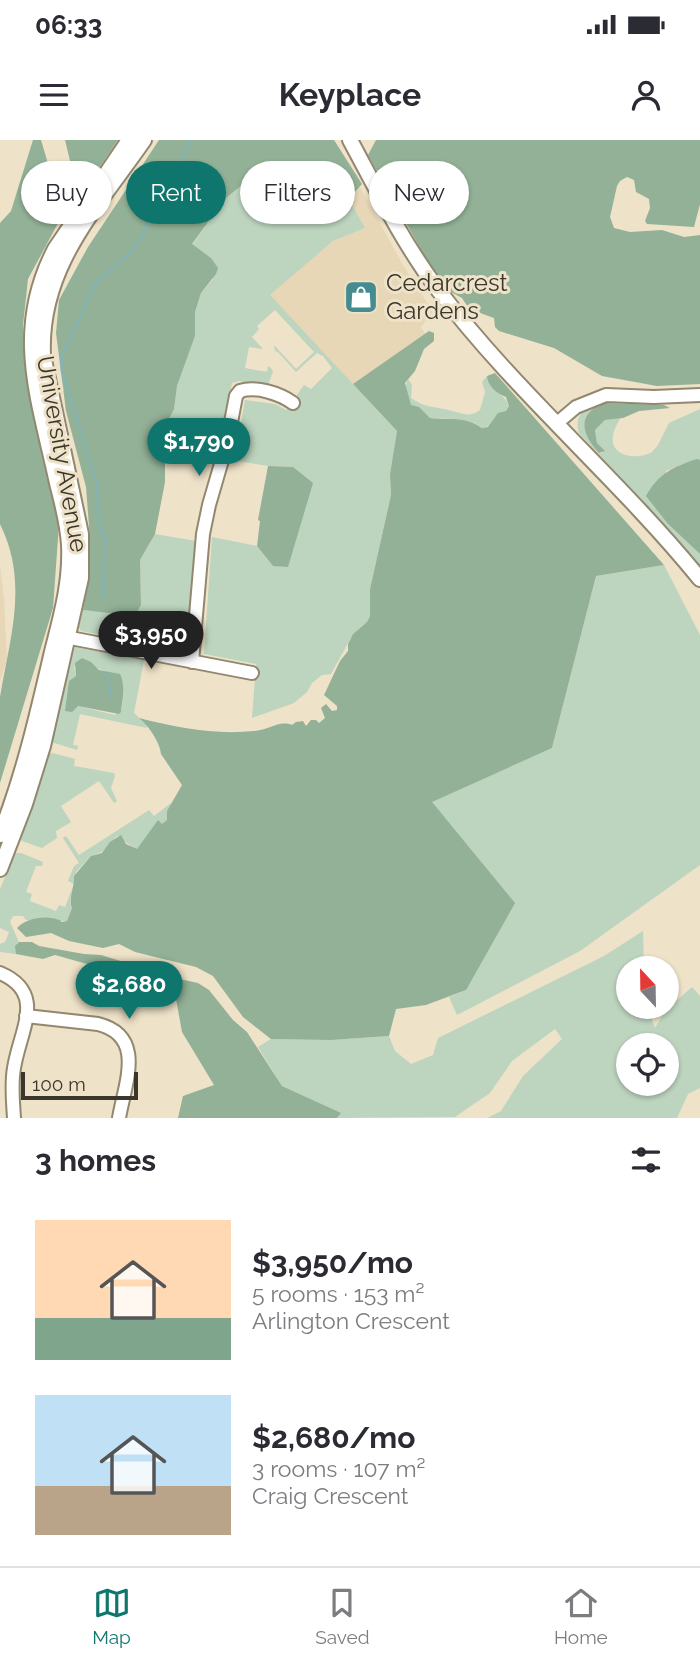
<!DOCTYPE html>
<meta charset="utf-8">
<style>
body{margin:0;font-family:Raleway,sans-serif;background:#f2f2f3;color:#2b2b33;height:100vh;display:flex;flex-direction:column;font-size:26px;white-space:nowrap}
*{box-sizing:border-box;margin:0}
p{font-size:23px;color:#7c7c81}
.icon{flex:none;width:38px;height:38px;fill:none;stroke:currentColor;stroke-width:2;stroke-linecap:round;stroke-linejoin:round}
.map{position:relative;height:978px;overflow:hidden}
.sheet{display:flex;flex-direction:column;background:#fff;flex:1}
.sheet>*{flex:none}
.top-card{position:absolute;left:21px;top:21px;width:658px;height:63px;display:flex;gap:14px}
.needle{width:46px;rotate:338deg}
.buttons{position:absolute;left:616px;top:816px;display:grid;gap:14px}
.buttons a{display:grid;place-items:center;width:63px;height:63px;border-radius:50%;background:#fff;box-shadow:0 2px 5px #0004;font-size:35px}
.scale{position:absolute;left:21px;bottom:18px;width:117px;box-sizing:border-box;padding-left:7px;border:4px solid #3b362c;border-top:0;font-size:19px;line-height:24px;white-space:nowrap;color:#3b362c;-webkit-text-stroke:5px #eee2c8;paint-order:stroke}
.price{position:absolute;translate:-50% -60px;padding:0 16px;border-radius:24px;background:#0f766e;color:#fff;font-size:23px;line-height:46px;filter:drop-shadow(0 2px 4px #0008)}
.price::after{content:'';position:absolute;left:50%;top:42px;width:21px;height:16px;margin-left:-10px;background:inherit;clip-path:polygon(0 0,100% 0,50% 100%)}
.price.selected{background:#222;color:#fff}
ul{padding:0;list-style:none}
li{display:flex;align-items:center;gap:21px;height:175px;padding:0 35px}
li span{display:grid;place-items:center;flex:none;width:196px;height:140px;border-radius:0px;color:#555}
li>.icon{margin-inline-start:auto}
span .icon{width:84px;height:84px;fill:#fffc;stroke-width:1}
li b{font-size:30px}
h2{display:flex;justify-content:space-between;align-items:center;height:84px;padding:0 35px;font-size:30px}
.tag{padding:0 24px;border-radius:32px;background:#fff;box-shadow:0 2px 5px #0004;font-size:24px;line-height:63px}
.tag.selected{background:#0f766e;color:#fff}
.status{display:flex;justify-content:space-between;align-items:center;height:49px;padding:0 35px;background:#fff;direction:ltr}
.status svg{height:19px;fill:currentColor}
header{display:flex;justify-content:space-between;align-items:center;height:91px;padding:0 35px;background:#fff;font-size:32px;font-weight:700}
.menu{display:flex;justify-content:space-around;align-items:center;height:98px;border-top:2px solid #e1e1e2;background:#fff;font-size:19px;color:#7c7c81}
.menu a{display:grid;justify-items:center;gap:4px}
.menu .selected{color:#0f766e}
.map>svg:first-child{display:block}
.built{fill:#e7d7b6}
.green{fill:#bdd4bf;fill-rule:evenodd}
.forest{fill:#92b196}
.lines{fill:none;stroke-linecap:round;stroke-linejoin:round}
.stream{stroke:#84b4b3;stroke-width:2.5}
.minor-casing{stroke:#92876f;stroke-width:16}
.major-casing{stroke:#92876f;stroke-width:18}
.minor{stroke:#fff;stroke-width:12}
.major{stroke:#fff;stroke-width:14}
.labels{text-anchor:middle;stroke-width:6;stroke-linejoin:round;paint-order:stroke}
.poi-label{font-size:24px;fill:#3b362c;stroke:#eee2c8;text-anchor:start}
.street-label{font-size:24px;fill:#3b362c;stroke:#eee2c8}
</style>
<div class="status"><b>06:33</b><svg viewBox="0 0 49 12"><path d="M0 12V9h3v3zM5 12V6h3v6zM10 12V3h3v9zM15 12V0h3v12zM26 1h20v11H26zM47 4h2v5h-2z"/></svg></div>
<header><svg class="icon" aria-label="menu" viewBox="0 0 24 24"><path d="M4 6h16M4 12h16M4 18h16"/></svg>Keyplace<svg class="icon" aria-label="person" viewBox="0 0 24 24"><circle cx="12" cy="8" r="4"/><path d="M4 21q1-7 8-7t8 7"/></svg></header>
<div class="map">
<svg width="700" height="978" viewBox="0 0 700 978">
<rect width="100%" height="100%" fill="#eee2c8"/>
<!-- built -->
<path class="built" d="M 360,47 L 403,125 L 433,172 L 421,187 L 426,195 L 353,244 L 269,155 L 333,101 L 365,88 L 349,59 Z
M 0,425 L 4,459 L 7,519 L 0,542 Z"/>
<!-- green -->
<path class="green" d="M 294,24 L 307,31 C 314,59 322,59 349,59 L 365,88 L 333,101 L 270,155 L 397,291 L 390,334 L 391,355 L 370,449 L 370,476 L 367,482 L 353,494 L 331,534 L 322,535 L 312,543 L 307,552 L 294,563 L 252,578 L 256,524 L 204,514 L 212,397 L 257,406 L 273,426 L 293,327 L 268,326 L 231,320 L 238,300 L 245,260 L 275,264 L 286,270 L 297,259 L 297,255 L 304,245 L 311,249 L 332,228 L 323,216 L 317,213 L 296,232 L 278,212 L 275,211 L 274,205 L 296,229 L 314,212 L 275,170 L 257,186 L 259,189 L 252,197 L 263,209 L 249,207 L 245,228 L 267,232 L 268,226 L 270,227 L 273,231 L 268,246 L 239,241 L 232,243 L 222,296 L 180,288 L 165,287 L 174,269 L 177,246 L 195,196 L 195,172 L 201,153 L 213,139 L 211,118 L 192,105 L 226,58 L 258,32 Z
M 487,236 C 488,250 505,253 509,266 L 506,271 L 498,274 C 492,281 493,286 483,288 C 463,275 451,281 430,278 L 416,266 L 411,266 L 405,248 L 408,239 L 412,245 L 411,258 C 426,268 432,266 448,270 C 461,272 468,279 480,270 L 485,252 L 482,242 Z
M 605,263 C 575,272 582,295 599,313 L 603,313 L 597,303 L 595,290 L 605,280 L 620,278 C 618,283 614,289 613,295 C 609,318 639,320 652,312 L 658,305 L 669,283 L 700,269 L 700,320 L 682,324 L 666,331 L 668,384 L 700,414 L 700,429 L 579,293 C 573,273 587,266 605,263 Z
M 155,394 L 196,401 L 187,507 L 181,510 L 81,491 L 79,487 L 83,470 L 135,475 L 141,465 L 140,420 Z
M 664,425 L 700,495 L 700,725 L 580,811 L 457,875 L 449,857 L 466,850 L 431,662 L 552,608 L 596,436 Z
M 75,507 L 144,520 L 134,573 L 146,584 L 147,588 L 80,574 L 73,605 L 78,606 L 77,610 L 51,602 ZM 74,527 L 95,527 L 111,534 L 116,533 L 123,549 L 122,569 L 115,575 L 78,566 L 73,569 L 71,540 L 76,536 Z
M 52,613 L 75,619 L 74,626 L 114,633 L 115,636 L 111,648 L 117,661 L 114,663 L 99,641 L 61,666 L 71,682 L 56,691 L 57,698 L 42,708 L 22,701 L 20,698 L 48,614 Z
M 171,663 L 168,680 L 162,685 L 158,680 L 137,710 L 117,696 L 104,711 L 91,716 L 76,732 L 70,761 L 72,768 L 67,781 L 26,780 L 23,776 L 13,776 L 10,782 L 19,802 L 17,803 L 16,814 L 0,812 L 0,804 L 5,802 L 9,792 L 0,788 L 0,749 L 15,713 L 21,713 L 43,722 L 42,726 L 36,726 L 26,752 L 32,754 L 30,761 L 56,771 L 59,765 L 65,767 L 74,744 L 68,741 L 74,726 L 79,723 L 63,698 L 66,696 L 79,715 L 149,670 L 154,676 Z
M 643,791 L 644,828 L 628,828 L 628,866 L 647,866 L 655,888 L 665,871 L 692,847 L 700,856 L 700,948 L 688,954 L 677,978 L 487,978 L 501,971 L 523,936 L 562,899 L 555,889 L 512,921 L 490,953 L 455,977 L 337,978 L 340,973 L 282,946 L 258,907 L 271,899 L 331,900 L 389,896 L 395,911 L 411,924 L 433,915 L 438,898 L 604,816 ZM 628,905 L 667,905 L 667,943 L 628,943 Z"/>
<!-- forest -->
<path class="forest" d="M 33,0 L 41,0 L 63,74 L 28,139 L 23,185 L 25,224 L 59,384 L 53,468 L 0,643 C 0,617 0,581 0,557 C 10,496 29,443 0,384 L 0,83 L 11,71 Z
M 65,0 L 118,0 L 86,47 L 80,53 L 77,50 Z
M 159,0 L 334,0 L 362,44 L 349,59 L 341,59 L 334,67 L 323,66 L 310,43 L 307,31 L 294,24 L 258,32 L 226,58 L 192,104 L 211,118 L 218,128 L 216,134 L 201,153 L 195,172 L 195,196 L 177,246 L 174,269 L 165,287 L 165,342 L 155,394 L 140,420 L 141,465 L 135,476 L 83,470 L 88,445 L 90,399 L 86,347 L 66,271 L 56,193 L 59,160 L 88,107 Z
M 376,0 L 700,0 L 700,64 L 694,87 L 647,84 L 645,81 L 650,68 L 649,59 L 636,52 L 634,40 L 627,37 L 620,41 L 617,46 L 610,77 L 614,88 L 630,92 L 662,90 L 684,97 L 700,95 L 700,244 L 657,246 L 602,236 L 554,208 L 499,191 L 495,187 L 494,178 L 469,169 L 462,158 L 451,152 L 429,124 L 368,15 Z
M 429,191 L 434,193 L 434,201 L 424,209 L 415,231 L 405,243 L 411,265 L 419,267 L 430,278 C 451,281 463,275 482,288 L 488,287 L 498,273 L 506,271 L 509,266 L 506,257 C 497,254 487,245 487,236 L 495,233 L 664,425 L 596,436 L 552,608 L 432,662 L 515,763 L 466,850 L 426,865 L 396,869 L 389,896 L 331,900 L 271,899 L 243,877 L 213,836 L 196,827 L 135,812 L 119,804 L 103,808 L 69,801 L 51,793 L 26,797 L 17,788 C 25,779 43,775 56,779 C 67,782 55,783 67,781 L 72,768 C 68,759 75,746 74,736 L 91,716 L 102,713 L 110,702 L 121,695 L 126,704 L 137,709 L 158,680 L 162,684 L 167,680 L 167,671 L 182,645 L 161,614 C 160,602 148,585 139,578 C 178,588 215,595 255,591 C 269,590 279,580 292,585 L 296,582 L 303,581 L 306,586 L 311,580 L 316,580 L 319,583 L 325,578 L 321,568 L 326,564 L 332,571 L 337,570 L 337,566 L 324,555 L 340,521 L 348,511 L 348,504 L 353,494 L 367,482 L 370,476 L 370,449 L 391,355 L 390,334 L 397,291 L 353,244 Z
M 605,263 L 664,265 L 670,268 L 639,271 L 623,278 L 605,280 L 595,290 L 597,303 L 605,311 L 599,313 C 582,295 575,273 605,263 Z
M 697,319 L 700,320 L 700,414 L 668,384 L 646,356 C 658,334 674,326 697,319 Z
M 268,326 L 293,327 L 313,343 L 288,427 L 273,426 L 257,406 L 260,381 L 258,380 Z
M 82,518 L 91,522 L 99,530 L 120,534 C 126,546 122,561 121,572 L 119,574 L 78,566 L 72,572 L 65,571 L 69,541 L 76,536 L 75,523 Z
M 19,802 L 32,802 L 39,806 L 84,814 L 101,815 L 124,822 L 138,830 L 198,843 L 209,850 L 233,880 L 247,892 L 282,946 L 341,973 L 337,978 L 178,978 L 183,956 L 214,945 L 182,892 L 176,859 L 162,845 L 55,815 L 43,819 L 16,814 L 15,806 Z"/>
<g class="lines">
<!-- stream -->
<path class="stream" d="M 103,459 L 105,401 L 99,383 L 97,344 L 62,232 L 61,218 L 94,146 L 137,105 L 191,0
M 107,535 L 111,558"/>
<!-- minor casing -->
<g class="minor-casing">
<path id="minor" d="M 556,284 L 576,267 L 606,255 L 654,257 L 700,255
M 60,496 L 252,533
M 192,522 L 203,394 L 209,365 L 227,303 L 236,256 L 240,251 C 256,246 279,253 293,263
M 0,833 C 47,853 20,890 14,928 C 11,945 13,961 14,978
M 26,876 L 98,884 C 146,896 125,943 119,978"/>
</g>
<!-- major casing -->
<g class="major-casing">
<path id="major" d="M 350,0 C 377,50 402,101 436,147 C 515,252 617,337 700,439
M 0,695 C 23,637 37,576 51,516 C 60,479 71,444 69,405 C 68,384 62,363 57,343 C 39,259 12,191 55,109 L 129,0
M 0,729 L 25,664 L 43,606 L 81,438 L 81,394 L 43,215 C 39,127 97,68 144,0"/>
</g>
<!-- minor -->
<use href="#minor" class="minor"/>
<!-- major -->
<use href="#major" class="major"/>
</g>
<!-- icons -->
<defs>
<g id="shop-square" transform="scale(1.75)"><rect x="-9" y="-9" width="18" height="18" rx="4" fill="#448c90" stroke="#eee2c8"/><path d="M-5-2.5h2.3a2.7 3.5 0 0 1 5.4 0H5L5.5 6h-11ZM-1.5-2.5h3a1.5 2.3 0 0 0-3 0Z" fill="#fff"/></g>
</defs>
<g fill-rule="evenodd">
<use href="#shop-square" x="361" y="157"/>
</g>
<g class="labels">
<!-- poi labels -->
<g class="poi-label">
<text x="386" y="151">Cedarcrest<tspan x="386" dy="28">Gardens</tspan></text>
</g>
<!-- street labels -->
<g class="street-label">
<text transform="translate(62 314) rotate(80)" y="8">University Avenue</text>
</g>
</g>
</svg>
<div class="buttons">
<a><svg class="needle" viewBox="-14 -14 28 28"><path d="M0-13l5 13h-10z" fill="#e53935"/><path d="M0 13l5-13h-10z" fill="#7c7c81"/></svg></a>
<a><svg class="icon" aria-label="locate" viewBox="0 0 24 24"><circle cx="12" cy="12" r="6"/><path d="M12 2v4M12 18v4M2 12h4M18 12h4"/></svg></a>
</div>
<div class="scale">100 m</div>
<b class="price" style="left:199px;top:338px">$1,790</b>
<b class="price selected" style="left:151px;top:531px">$3,950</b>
<b class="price" style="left:129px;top:881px">$2,680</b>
<div class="top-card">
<a class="tag">Buy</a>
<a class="tag selected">Rent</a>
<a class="tag">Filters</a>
<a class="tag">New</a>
</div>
</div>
<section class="sheet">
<h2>3 homes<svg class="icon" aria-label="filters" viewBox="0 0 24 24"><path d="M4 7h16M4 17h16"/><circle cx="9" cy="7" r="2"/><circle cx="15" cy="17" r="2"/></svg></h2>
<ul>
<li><span style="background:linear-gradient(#ffd9b3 70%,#7fa58c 0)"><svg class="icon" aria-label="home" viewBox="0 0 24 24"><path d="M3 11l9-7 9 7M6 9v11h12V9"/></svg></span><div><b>$3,950/mo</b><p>5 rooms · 153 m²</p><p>Arlington Crescent</p></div></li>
<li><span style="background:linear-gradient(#bfe0f5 65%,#b9a48a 0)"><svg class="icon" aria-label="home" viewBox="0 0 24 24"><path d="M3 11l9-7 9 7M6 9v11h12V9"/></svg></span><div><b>$2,680/mo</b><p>3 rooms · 107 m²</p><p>Craig Crescent</p></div></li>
</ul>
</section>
<nav class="menu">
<a class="selected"><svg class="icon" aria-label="map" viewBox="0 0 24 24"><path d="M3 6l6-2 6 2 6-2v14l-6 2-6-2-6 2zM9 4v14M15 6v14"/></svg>Map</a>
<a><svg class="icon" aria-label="saved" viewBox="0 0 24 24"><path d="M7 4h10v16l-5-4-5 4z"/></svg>Saved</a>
<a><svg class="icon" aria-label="home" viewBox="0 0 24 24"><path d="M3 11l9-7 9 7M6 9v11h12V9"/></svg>Home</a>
</nav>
